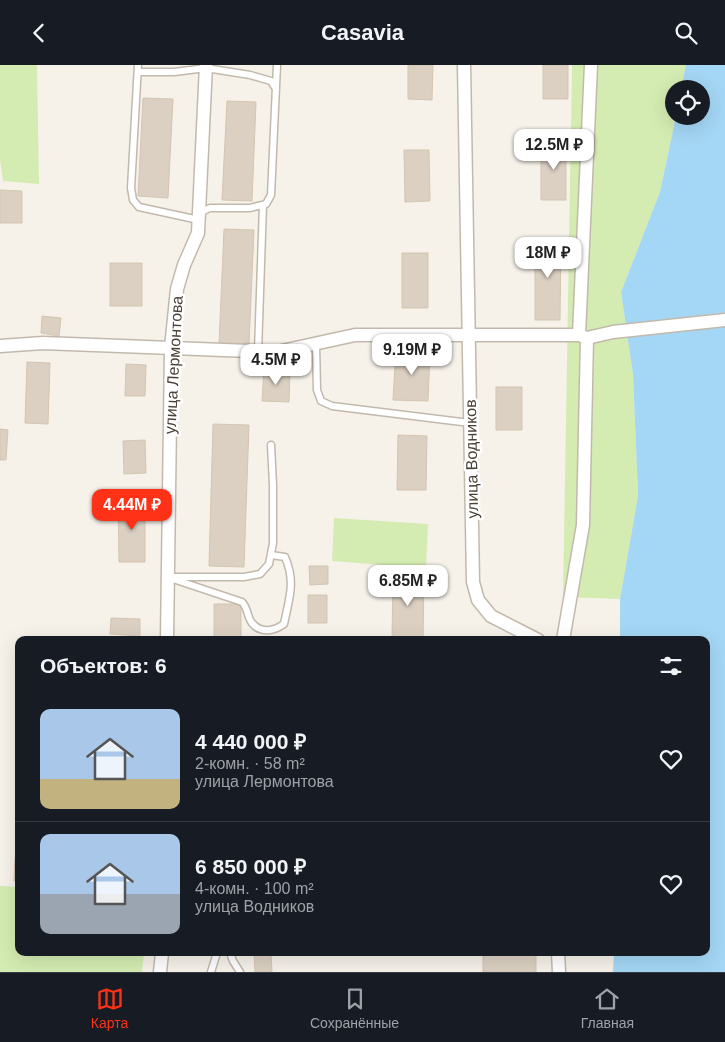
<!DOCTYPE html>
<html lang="ru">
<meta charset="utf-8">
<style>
body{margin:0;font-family:Arial,sans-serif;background:#242831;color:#f1f3f6;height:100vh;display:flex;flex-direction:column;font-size:19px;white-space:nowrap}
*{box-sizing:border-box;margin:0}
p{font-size:16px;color:#9ea1a6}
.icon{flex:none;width:28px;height:28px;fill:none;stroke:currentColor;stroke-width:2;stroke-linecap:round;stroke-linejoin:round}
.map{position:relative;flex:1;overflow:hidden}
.panel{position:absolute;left:15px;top:571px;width:695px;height:320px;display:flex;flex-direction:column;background:#171b24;border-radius:10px;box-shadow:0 5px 20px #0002}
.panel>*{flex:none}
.fabs{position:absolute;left:665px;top:15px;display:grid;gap:10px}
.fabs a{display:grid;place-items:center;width:45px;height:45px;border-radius:50%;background:#171b24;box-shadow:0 5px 20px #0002;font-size:25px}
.price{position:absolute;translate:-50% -42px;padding:0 11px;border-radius:10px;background:#fff;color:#222;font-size:16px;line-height:32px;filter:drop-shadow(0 1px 2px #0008)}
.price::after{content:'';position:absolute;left:50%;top:30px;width:15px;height:11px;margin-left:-8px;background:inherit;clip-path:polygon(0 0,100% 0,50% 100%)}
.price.active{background:#ff3218;color:#fff}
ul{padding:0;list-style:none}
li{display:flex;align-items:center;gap:15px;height:125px;padding:0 25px}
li+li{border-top:1px solid #363941}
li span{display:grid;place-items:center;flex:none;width:140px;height:100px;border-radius:10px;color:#555}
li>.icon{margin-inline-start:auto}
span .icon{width:60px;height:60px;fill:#fffc;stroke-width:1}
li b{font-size:21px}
h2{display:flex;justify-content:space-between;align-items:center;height:60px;padding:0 25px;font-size:21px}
header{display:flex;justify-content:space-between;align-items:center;height:65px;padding:0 25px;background:#171b24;font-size:22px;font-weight:700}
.menu{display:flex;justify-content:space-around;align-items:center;height:70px;border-top:1px solid #363941;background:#171b24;font-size:14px;color:#9ea1a6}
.menu a{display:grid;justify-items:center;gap:2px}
.menu .active{color:#ff3218}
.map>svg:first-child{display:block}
.green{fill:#d4ecb1}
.water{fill:#a4d7f5}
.building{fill:#dbd0c2;stroke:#d4c5b1}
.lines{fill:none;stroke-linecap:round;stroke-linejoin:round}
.service-casing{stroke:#c2b9ac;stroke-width:9}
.minor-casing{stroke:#c2b9ac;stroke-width:15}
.service{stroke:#fff;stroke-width:6}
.minor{stroke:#fff;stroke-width:12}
.labels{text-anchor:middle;stroke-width:5;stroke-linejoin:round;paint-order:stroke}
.street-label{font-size:16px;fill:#4b4237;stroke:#fff}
</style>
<header><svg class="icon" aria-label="back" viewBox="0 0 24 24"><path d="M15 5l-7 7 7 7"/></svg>Casavia<svg class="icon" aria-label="search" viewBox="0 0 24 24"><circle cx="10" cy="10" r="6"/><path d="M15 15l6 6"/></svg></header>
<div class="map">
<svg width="725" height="907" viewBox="0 0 725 907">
<rect width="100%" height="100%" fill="#f6f2ea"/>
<!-- green -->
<path class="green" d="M 0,0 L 37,0 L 39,119 L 3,116 L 0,95 Z
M 572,0 L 686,0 L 681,24 L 674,24 L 674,51 L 676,51 L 660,127 L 621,227 L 633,310 L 638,431 L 620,534 L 563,532 Z
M 334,453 L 428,459 L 426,502 L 423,503 L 332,496 Z
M 0,821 L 19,822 L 19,888 L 144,888 L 142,907 L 0,907 Z"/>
<!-- water -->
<path class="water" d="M 686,0 L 725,0 L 725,907 L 613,907 L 614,888 L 706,888 L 706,575 L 620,575 L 620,534 L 638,431 L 633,310 L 621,227 L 660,127 L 676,51 L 701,51 L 701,24 L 681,24 Z"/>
<!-- building -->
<path class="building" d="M 408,0 L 433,0 L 432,35 L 408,34 Z
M 543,0 L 568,0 L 568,34 L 543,34 Z
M 143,33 L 173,34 L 168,133 L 138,131 Z
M 227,36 L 256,37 L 252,136 L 222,135 Z
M 541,78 L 566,78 L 566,135 L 541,135 Z
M 404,85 L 429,85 L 430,136 L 405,137 Z
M 0,125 L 22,126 L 22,158 L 0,158 Z
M 224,164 L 254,165 L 249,279 L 219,278 Z
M 535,174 L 561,174 L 560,255 L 535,255 Z
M 402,188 L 428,188 L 428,243 L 402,243 Z
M 110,198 L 142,198 L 142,241 L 110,241 Z
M 42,251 L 61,253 L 59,271 L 41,268 Z
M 396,285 L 430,287 L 428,336 L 393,335 Z
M 27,297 L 50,298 L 48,359 L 25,358 Z
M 126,299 L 146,300 L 145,331 L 125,331 Z
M 264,305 L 290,306 L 289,337 L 262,336 Z
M 496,322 L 522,322 L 522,365 L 496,365 Z
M 213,359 L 249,360 L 244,502 L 209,501 Z
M 0,364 L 8,365 L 6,395 L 0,395 Z
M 398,370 L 427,371 L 426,425 L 397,425 Z
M 145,375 L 146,408 L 124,409 L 123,376 Z
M 118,436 L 145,436 L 145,497 L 119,497 Z
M 309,501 L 328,501 L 328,519 L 310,520 Z
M 393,509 L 424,510 L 423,575 L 392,575 Z
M 308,530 L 327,530 L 327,558 L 308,558 Z
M 214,539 L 241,539 L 241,575 L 214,575 Z
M 111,553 L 140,554 L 140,571 L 110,569 Z
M 15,792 L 19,792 L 19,816 L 14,816 Z
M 254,888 L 271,888 L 272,907 L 255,907 Z
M 483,888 L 536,888 L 536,907 L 483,907 Z"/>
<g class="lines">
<!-- service casing -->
<g class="service-casing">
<path id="service" d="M 138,0 L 131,123 L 133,135 L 139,142 L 199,155
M 138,7 L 174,7 L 206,3 L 250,10 L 271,16 L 276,24
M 199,148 L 210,143 L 250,143 L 266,139 L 271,130 L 277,0
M 316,279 L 317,325 L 321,336 L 332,341 L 470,358
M 258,286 L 263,140
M 167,512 L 244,512 L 260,509 L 269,499 L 273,478 L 273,420 L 271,380
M 173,514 L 242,537 C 248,543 247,552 252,558 C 261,569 274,566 284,559 C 289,534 296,517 285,492 L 271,490
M 230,888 L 233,896 L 240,907
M 211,907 L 217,888"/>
</g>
<!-- minor casing -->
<g class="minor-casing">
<path id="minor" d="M 464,0 L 473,517 L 478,535 L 491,551 L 538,575
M 579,270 L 591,0
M 0,281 L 43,278 L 277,287 L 355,270 L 579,270 L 587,273 L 613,267 L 725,255
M 167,575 L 171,283 L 177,224 L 184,200 L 198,168 L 206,0
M 563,575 L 583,460 L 587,273
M 558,888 L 559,907
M 160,907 L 162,888"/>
</g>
<!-- service -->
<use href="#service" class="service"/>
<!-- minor -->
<use href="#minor" class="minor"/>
</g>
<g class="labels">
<!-- street labels -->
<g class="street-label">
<text transform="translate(173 300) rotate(-87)" y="6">улица Лермонтова</text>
<text transform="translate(471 394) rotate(-91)" y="6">улица Водников</text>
</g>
</g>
</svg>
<div class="fabs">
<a><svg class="icon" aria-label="locate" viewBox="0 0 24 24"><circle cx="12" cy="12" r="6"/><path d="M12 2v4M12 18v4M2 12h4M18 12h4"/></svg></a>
</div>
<b class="price" style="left:554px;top:106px">12.5M ₽</b>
<b class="price" style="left:548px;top:214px">18M ₽</b>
<b class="price" style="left:412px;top:311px">9.19M ₽</b>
<b class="price" style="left:276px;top:321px">4.5M ₽</b>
<b class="price active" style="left:132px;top:466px">4.44M ₽</b>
<b class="price" style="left:408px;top:542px">6.85M ₽</b>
<section class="panel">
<h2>Объектов: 6<svg class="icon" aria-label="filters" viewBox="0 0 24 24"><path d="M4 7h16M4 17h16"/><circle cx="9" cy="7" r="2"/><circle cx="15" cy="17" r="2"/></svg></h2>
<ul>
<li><span style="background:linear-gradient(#a9c7e8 70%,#c2b280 0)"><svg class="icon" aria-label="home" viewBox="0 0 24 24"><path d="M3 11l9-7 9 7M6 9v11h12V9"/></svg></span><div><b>4 440 000 ₽</b><p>2-комн. · 58 m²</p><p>улица Лермонтова</p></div><svg class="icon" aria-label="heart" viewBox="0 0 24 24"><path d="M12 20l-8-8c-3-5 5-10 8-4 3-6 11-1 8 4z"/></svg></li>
<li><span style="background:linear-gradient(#a9c7e8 60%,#9aa5b1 0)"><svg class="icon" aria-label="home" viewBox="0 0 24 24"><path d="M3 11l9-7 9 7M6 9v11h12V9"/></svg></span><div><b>6 850 000 ₽</b><p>4-комн. · 100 m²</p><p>улица Водников</p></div><svg class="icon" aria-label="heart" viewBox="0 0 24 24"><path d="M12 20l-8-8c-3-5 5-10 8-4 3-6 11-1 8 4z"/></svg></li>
</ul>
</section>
</div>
<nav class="menu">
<a class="active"><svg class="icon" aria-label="map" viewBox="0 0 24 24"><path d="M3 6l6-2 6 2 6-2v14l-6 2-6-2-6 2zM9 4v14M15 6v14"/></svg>Карта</a>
<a><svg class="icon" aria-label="saved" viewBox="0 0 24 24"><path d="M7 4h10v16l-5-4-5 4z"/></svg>Сохранённые</a>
<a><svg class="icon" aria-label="home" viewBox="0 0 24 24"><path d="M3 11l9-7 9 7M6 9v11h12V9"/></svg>Главная</a>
</nav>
